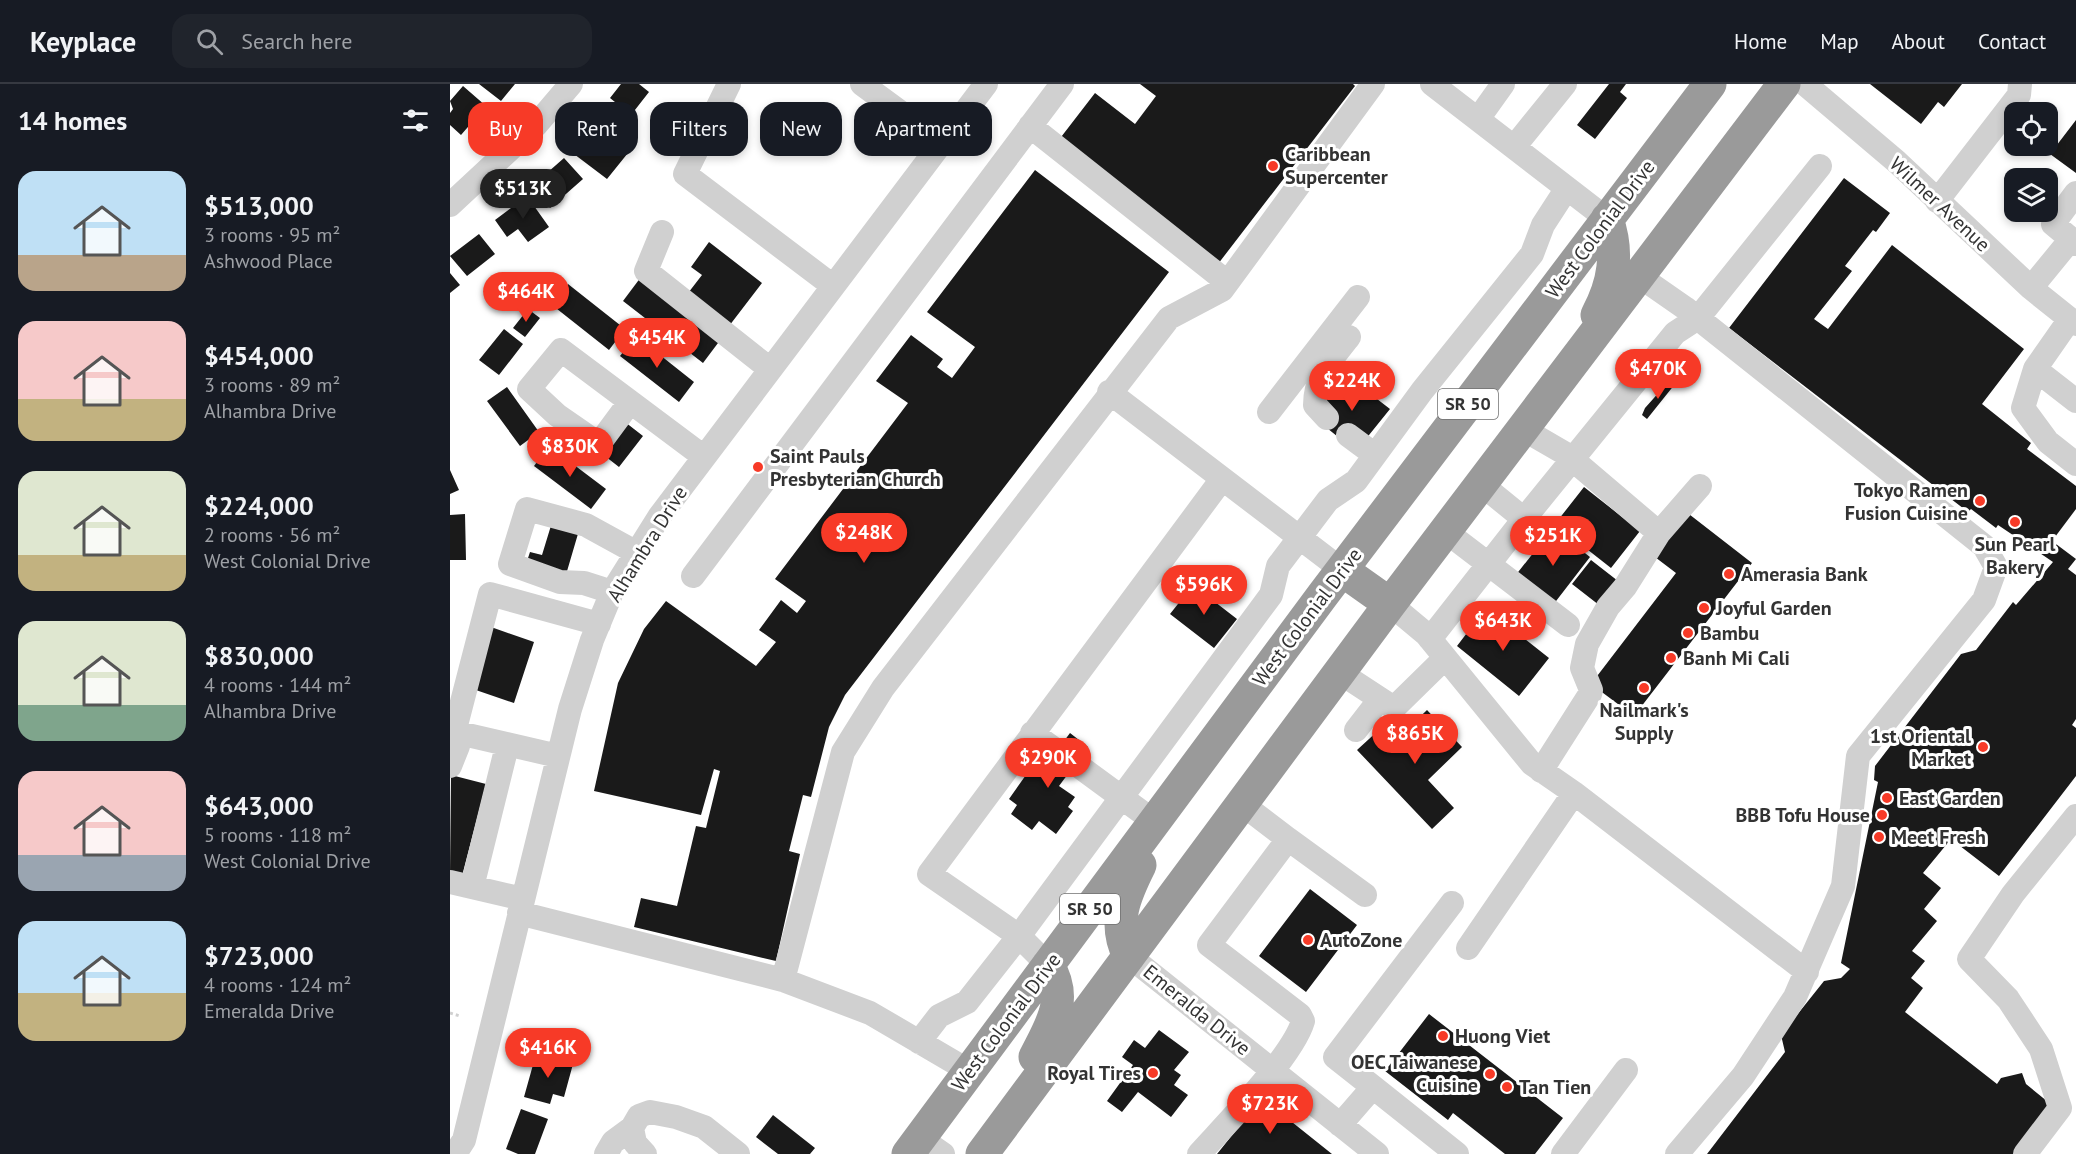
<!DOCTYPE html>
<meta charset="utf-8">
<style>
body{margin:0;font-family:"PT Sans",sans-serif;background:#20242c;color:#f1f3f6;height:100vh;display:flex;flex-direction:column;font-size:22px;white-space:nowrap}
*{box-sizing:border-box;margin:0}
p{font-size:20px;color:#9ea1a6}
.icon{flex:none;width:33px;height:33px;fill:none;stroke:currentColor;stroke-width:2;stroke-linecap:round;stroke-linejoin:round}
.map{position:relative;flex:1;overflow:hidden}
.drawer{display:flex;flex-direction:column;background:#171b24;width:450px}
.drawer>*{flex:none}
.banner{position:absolute;left:18px;top:18px;width:570px;height:54px;display:flex;gap:12px}
.tools{position:absolute;left:1554px;top:18px;display:grid;gap:12px}
.tools a{display:grid;place-items:center;width:54px;height:54px;border-radius:12px;background:#171b24;box-shadow:0 3px 9px #0003;font-size:30px}
.price{position:absolute;translate:-50% -51px;padding:0 14px;border-radius:21px;background:#f73a27;color:#fff;font-size:20px;line-height:39px;filter:drop-shadow(0 2px 3px #0008)}
.price::after{content:'';position:absolute;left:50%;top:36px;width:18px;height:14px;margin-left:-9px;background:inherit;clip-path:polygon(0 0,100% 0,50% 100%)}
.price.on{background:#222;color:#fff}
ul{padding:0;list-style:none}
li{display:flex;align-items:center;gap:18px;height:150px;padding:0 18px}
li span{display:grid;place-items:center;flex:none;width:168px;height:120px;border-radius:18px;color:#555}
li>.icon{margin-inline-start:auto}
span .icon{width:72px;height:72px;fill:#fffc;stroke-width:1}
li b{font-size:26px}
h2{display:flex;justify-content:space-between;align-items:center;height:72px;padding:0 18px;font-size:26px}
.tag{padding:0 21px;border-radius:18px;background:#171b24;box-shadow:0 3px 9px #0003;font-size:21px;line-height:54px}
.tag.on{background:#f73a27;color:#fff}
header{display:flex;align-items:center;gap:36px;box-sizing:border-box;height:84px;padding:0 30px;background:#171b24;border-bottom:2px solid #363941}
header strong{font-size:28px}
nav{display:flex;gap:33px;margin-inline-start:auto;font-size:21px}
.search{width:420px;height:54px;background:#20242c;display:flex;align-items:center;gap:15px;box-sizing:border-box;padding:0 21px;border-radius:18px;color:#9ea1a6;font-size:22px}
main{display:flex;flex:1;min-height:0}
.map>svg:first-child{display:block}
.building{fill:#1a1a1a}
.lines{fill:none;stroke-linecap:round;stroke-linejoin:round}
.path{stroke:#d0d0d0;stroke-width:3;stroke-dasharray:3 3;stroke-linecap:butt}
.minor{stroke:#d0d0d0;stroke-width:24}
.highway{stroke:#9a9a9a;stroke-width:33}
.poi-dot{fill:#f73a27;stroke:#fff;stroke-width:2}
.labels{text-anchor:middle;stroke-width:6;stroke-linejoin:round;paint-order:stroke}
.shield{fill:#fff;stroke:#707070;stroke-width:1.5}
.shield-label{font-size:18px;font-weight:bold;fill:#333}
.poi-label{font-size:20px;font-weight:bold;fill:#333;stroke:#fff;text-anchor:start}
.street-label{font-size:20px;fill:#333;stroke:#fff}
</style>
<header>
<strong>Keyplace</strong>
<div class="search"><svg class="icon" aria-label="search" viewBox="0 0 24 24"><circle cx="10" cy="10" r="6"/><path d="M15 15l6 6"/></svg>Search here</div>
<nav><a>Home</a><a>Map</a><a>About</a><a>Contact</a></nav>
</header>
<main>
<section class="drawer">
<h2>14 homes<svg class="icon" aria-label="filters" viewBox="0 0 24 24"><path d="M4 7h16M4 17h16"/><circle cx="9" cy="7" r="2"/><circle cx="15" cy="17" r="2"/></svg></h2>
<ul>
<li><span style="background:linear-gradient(#bfe0f5 70%,#b9a48a 0)"><svg class="icon" aria-label="home" viewBox="0 0 24 24"><path d="M3 11l9-7 9 7M6 9v11h12V9"/></svg></span><div><b>$513,000</b><p>3 rooms · 95 m²</p><p>Ashwood Place</p></div></li>
<li><span style="background:linear-gradient(#f6c9c9 65%,#c2b280 0)"><svg class="icon" aria-label="home" viewBox="0 0 24 24"><path d="M3 11l9-7 9 7M6 9v11h12V9"/></svg></span><div><b>$454,000</b><p>3 rooms · 89 m²</p><p>Alhambra Drive</p></div></li>
<li><span style="background:linear-gradient(#dfe7d0 70%,#c2b280 0)"><svg class="icon" aria-label="home" viewBox="0 0 24 24"><path d="M3 11l9-7 9 7M6 9v11h12V9"/></svg></span><div><b>$224,000</b><p>2 rooms · 56 m²</p><p>West Colonial Drive</p></div></li>
<li><span style="background:linear-gradient(#dfe7d0 70%,#7fa58c 0)"><svg class="icon" aria-label="home" viewBox="0 0 24 24"><path d="M3 11l9-7 9 7M6 9v11h12V9"/></svg></span><div><b>$830,000</b><p>4 rooms · 144 m²</p><p>Alhambra Drive</p></div></li>
<li><span style="background:linear-gradient(#f6c9c9 70%,#9aa5b1 0)"><svg class="icon" aria-label="home" viewBox="0 0 24 24"><path d="M3 11l9-7 9 7M6 9v11h12V9"/></svg></span><div><b>$643,000</b><p>5 rooms · 118 m²</p><p>West Colonial Drive</p></div></li>
<li><span style="background:linear-gradient(#bfe0f5 60%,#c2b280 0)"><svg class="icon" aria-label="home" viewBox="0 0 24 24"><path d="M3 11l9-7 9 7M6 9v11h12V9"/></svg></span><div><b>$723,000</b><p>4 rooms · 124 m²</p><p>Emeralda Drive</p></div></li>
</ul>
</section>
<div class="map">
<svg width="1626" height="1070" viewBox="0 0 1626 1070">
<rect width="100%" height="100%" fill="#fff"/>
<!-- building -->
<path class="building" d="M 29,0 L 65,0 L 51,17 Z
M 171,0 L 189,0 L 199,8 L 181,31 L 160,14 Z
M 690,0 L 903,0 L 905,2 L 768,180 L 608,57 L 645,9 L 685,40 L 706,12 Z
M 1159,0 L 1176,0 L 1170,8 L 1177,14 L 1145,55 L 1127,41 Z
M 1420,0 L 1512,0 L 1494,23 L 1488,18 L 1471,40 Z
M 13,2 L 36,22 L 11,51 L 0,41 L 0,29 L 3,25 L 0,17 Z
M 149,30 L 186,59 L 157,95 L 120,67 Z
M 1626,36 L 1626,89 L 1600,70 Z
M 114,74 L 133,95 L 100,124 L 81,103 Z
M 585,86 L 719,188 L 395,611 L 379,643 L 361,713 L 353,711 L 339,767 L 350,770 L 326,877 L 184,843 L 191,814 L 227,822 L 246,742 L 256,744 L 270,687 L 264,685 L 251,731 L 144,707 L 168,599 L 194,545 L 216,517 L 306,582 L 326,558 L 309,546 L 331,516 L 347,529 L 356,517 L 325,495 L 458,319 L 426,297 L 461,251 L 493,275 L 487,283 L 502,294 L 525,263 L 477,228 Z
M 1394,94 L 1440,129 L 1426,148 L 1423,146 L 1395,182 L 1402,187 L 1364,235 L 1378,245 L 1442,161 L 1574,265 L 1532,320 L 1581,359 L 1577,365 L 1626,402 L 1626,425 L 1602,457 L 1626,475 L 1618,485 L 1626,491 L 1626,635 L 1622,641 L 1626,644 L 1626,692 L 1549,792 L 1501,755 L 1473,789 L 1491,804 L 1474,825 L 1487,837 L 1462,867 L 1475,877 L 1461,894 L 1473,904 L 1455,928 L 1547,1000 L 1551,994 L 1572,989 L 1576,1000 L 1603,1022 L 1566,1070 L 1257,1070 L 1335,968 L 1331,951 L 1374,897 L 1391,894 L 1400,885 L 1391,879 L 1428,698 L 1424,696 L 1425,682 L 1511,570 L 1526,566 L 1563,518 L 1566,521 L 1603,478 L 1548,441 L 1546,444 L 1521,425 L 1518,428 L 1279,244 Z
M 77,112 L 99,143 L 78,158 L 68,145 L 57,153 L 45,136 Z
M 29,150 L 45,170 L 17,192 L 0,172 Z
M 259,158 L 312,199 L 276,246 L 235,213 L 252,191 L 241,183 Z
M 0,189 L 10,201 L 0,209 Z
M 191,193 L 271,255 L 253,279 L 173,217 Z
M 118,200 L 175,245 L 159,266 L 102,221 Z
M 78,225 L 90,234 L 75,253 L 63,244 Z
M 54,245 L 73,260 L 49,291 L 29,276 Z
M 186,252 L 244,298 L 229,318 L 170,272 Z
M 896,291 L 940,325 L 915,356 L 893,357 L 872,340 L 871,322 Z
M 1220,296 L 1225,300 L 1197,335 L 1192,331 L 1195,324 Z
M 57,303 L 89,348 L 70,362 L 37,317 Z
M 175,338 L 193,352 L 169,383 L 151,369 Z
M 99,362 L 156,405 L 141,425 L 84,382 Z
M 0,386 L 9,406 L 0,410 Z
M 1134,403 L 1190,447 L 1161,484 L 1105,440 Z
M 1235,427 L 1302,479 L 1184,632 L 1141,600 L 1226,489 L 1201,470 Z
M 15,430 L 16,476 L 0,476 L 0,431 Z
M 103,435 L 130,443 L 115,494 L 75,483 L 80,468 L 92,471 Z
M 1103,444 L 1140,473 L 1103,521 L 1065,492 Z
M 1141,476 L 1168,497 L 1149,521 L 1122,500 Z
M 743,501 L 787,535 L 764,564 L 720,530 Z
M 1036,524 L 1099,574 L 1069,612 L 1007,562 Z
M 41,543 L 84,558 L 64,619 L 20,604 Z
M 977,626 L 1012,663 L 978,696 L 1004,724 L 982,745 L 907,666 L 931,644 L 944,658 Z
M 620,649 L 638,663 L 609,702 L 625,713 L 618,723 L 623,727 L 606,750 L 589,737 L 582,746 L 561,730 L 567,721 L 559,715 L 583,681 L 591,688 Z
M 1,691 L 36,700 L 12,792 L 0,789 Z
M 860,805 L 907,841 L 856,908 L 809,872 Z
M 979,930 L 1113,1034 L 1085,1070 L 1055,1070 L 1003,1029 L 998,1036 L 935,987 Z
M 709,946 L 739,968 L 724,986 L 731,991 L 724,1001 L 738,1011 L 721,1033 L 688,1008 L 672,1028 L 657,1017 L 683,981 L 672,973 L 684,956 L 695,964 Z
M 86,970 L 123,980 L 114,1013 L 103,1010 L 100,1020 L 74,1013 Z
M 812,1014 L 882,1070 L 767,1070 Z
M 71,1025 L 98,1035 L 85,1070 L 68,1070 L 56,1065 Z
M 323,1031 L 365,1064 L 360,1070 L 328,1070 L 306,1053 Z"/>
<g class="lines">
<!-- path -->
<path class="path" d="M 0,929 L 10,932"/>
<!-- minor -->
<path class="minor" d="M 279,0 L 235,90 L 383,202
M 412,0 L 492,59
M 982,0 L 1157,135
M 1355,0 L 1447,78 L 1581,204 L 1626,240
M 1028,35 L 1053,0
M 580,42 L 777,198
M 1064,63 L 1115,0
M 1487,117 L 1569,11 L 1570,0
M 0,121 L 86,41 L 121,0
M 212,148 L 196,187 L 320,285
M 1621,155 L 1603,140 L 1626,109
M 1189,192 L 1235,224 L 1534,462 L 1546,483 L 1534,516 L 1408,672 L 1393,802 L 1345,913 L 1293,992 L 1227,1070
M 1581,204 L 1621,155 L 1626,160
M 1620,235 L 1585,285 L 1626,317
M 1585,285 L 1573,324 L 1598,358 L 1626,380
M 659,308 L 892,486
M 180,318 L 149,360 L 107,331 L 79,305 L 111,266 L 254,373
M 819,328 L 908,213
M 877,334 L 865,321 C 865,292 882,275 899,253
M 1073,345 L 1116,370 L 1209,449
M 898,351 L 925,371
M 1074,435 L 1225,249 L 1248,234 L 1370,82
M 995,447 L 1118,541
M 243,492 L 612,0
M 162,508 L 134,499 L 110,498 L 60,480 L 77,425 L 136,441 L 187,469
M 940,520 L 976,550 L 1082,680 L 1124,709 L 1018,864
M 980,555 L 1074,435 L 1031,400
M 889,588 L 944,624 L 995,574
M 906,646 L 930,615
M 0,647 L 108,672
M 582,649 L 607,667
M 626,680 L 705,738
M 0,682 L 8,662 L 4,649 L 40,510 L 149,540
M 1091,687 L 1140,610 L 1141,606 L 1132,584 L 1137,560 L 1158,523 L 1175,503 L 1209,449 L 1250,402
M 1124,709 L 1357,888
M 792,720 L 838,755
M 0,798 L 73,815
M 22,803 L 57,662
M 69,829 L 333,896 L 393,668 L 433,604 L 719,234 L 772,206 L 923,0
M 679,872 L 927,1070
M 598,881 L 569,852 L 479,790 L 772,395
M 333,896 L 420,929 L 519,987
M 469,958 L 489,932 L 517,918 L 569,852 L 821,511 L 828,482 L 878,416 L 906,397 L 972,307 L 1082,170 L 1093,141 L 1117,104
M 923,1003 L 1007,1070
M 890,1041 L 923,1003 L 885,973 L 1002,819
M 470,1054 L 493,1070
M 5,1070 L 14,1056 L 120,625 L 142,556 L 162,508 L 209,433 L 536,0
M 156,1070 L 163,1058 L 182,1044
M 195,1070 L 185,1059 L 182,1044 L 189,1032 L 200,1028 L 226,1033 L 254,1043 L 288,1070
M 749,1070 C 776,1040 843,972 853,937 L 850,931 L 759,861 L 838,755 L 915,811
M 1113,1070 L 1176,986
M 1575,1070 L 1610,1024 L 1591,965 L 1558,915 L 1519,875 L 1563,810 L 1626,732"/>
<!-- highway -->
<path class="highway" d="M 1147,231 C 1164,199 1169,169 1157,135
M 892,486 L 940,520
M 679,872 C 662,839 675,811 690,781
M 585,973 C 601,941 619,916 598,881
M 458,1070 L 872,512 L 1260,0
M 532,1070 L 940,520 L 1334,0"/>
</g>
<!-- markers -->
<g class="poi-dot">
<circle cx="823" cy="82" r="6"/>
<circle cx="308" cy="383" r="6"/>
<circle cx="1530" cy="417" r="6"/>
<circle cx="1565" cy="438" r="6"/>
<circle cx="1279" cy="490" r="6"/>
<circle cx="1254" cy="524" r="6"/>
<circle cx="1238" cy="549" r="6"/>
<circle cx="1221" cy="574" r="6"/>
<circle cx="1194" cy="604" r="6"/>
<circle cx="1533" cy="663" r="6"/>
<circle cx="1437" cy="714" r="6"/>
<circle cx="1432" cy="731" r="6"/>
<circle cx="1429" cy="753" r="6"/>
<circle cx="858" cy="856" r="6"/>
<circle cx="993" cy="952" r="6"/>
<circle cx="703" cy="989" r="6"/>
<circle cx="1040" cy="990" r="6"/>
<circle cx="1057" cy="1003" r="6"/>
</g>
<g class="labels">
<!-- shield labels -->
<g class="shield">
<rect x="988" y="305" width="60" height="30" rx="4.5"/>
<rect x="610" y="810" width="60" height="30" rx="4.5"/>
</g>
<g class="shield-label">
<text x="1018" y="326">SR 50</text>
<text x="640" y="831">SR 50</text>
</g>
<!-- poi labels -->
<g class="poi-label">
<text x="835" y="77">Caribbean<tspan x="835" dy="23">Supercenter</tspan></text>
<text x="320" y="379">Saint Pauls<tspan x="320" dy="23">Presbyterian Church</tspan></text>
<text x="1518" y="413" text-anchor="end">Tokyo Ramen<tspan x="1518" dy="23">Fusion Cuisine</tspan></text>
<text x="1565" y="467" text-anchor="middle">Sun Pearl<tspan x="1565" dy="23">Bakery</tspan></text>
<text x="1291" y="497">Amerasia Bank</text>
<text x="1266" y="531">Joyful Garden</text>
<text x="1250" y="556">Bambu</text>
<text x="1233" y="581">Banh Mi Cali</text>
<text x="1194" y="633" text-anchor="middle">Nailmark's<tspan x="1194" dy="23">Supply</tspan></text>
<text x="1521" y="659" text-anchor="end">1st Oriental<tspan x="1521" dy="23">Market</tspan></text>
<text x="1449" y="721">East Garden</text>
<text x="1420" y="738" text-anchor="end">BBB Tofu House</text>
<text x="1441" y="760">Meet Fresh</text>
<text x="870" y="863">AutoZone</text>
<text x="1005" y="959">Huong Viet</text>
<text x="1028" y="985" text-anchor="end">OEC Taiwanese<tspan x="1028" dy="23">Cuisine</tspan></text>
<text x="691" y="996" text-anchor="end">Royal Tires</text>
<text x="1069" y="1010">Tan Tien</text>
</g>
<!-- street labels -->
<g class="street-label">
<text transform="translate(1490 120) rotate(43)" y="7">Wilmer Avenue</text>
<text transform="translate(1150 145) rotate(-53)" y="7">West Colonial Drive</text>
<text transform="translate(197 460) rotate(-58)" y="7">Alhambra Drive</text>
<text transform="translate(857 533) rotate(-53)" y="7">West Colonial Drive</text>
<text transform="translate(747 926) rotate(39)" y="7">Emeralda Drive</text>
<text transform="translate(556 938) rotate(-53)" y="7">West Colonial Drive</text>
</g>
</g>
</svg>
<div class="tools">
<a><svg class="icon" aria-label="locate" viewBox="0 0 24 24"><circle cx="12" cy="12" r="6"/><path d="M12 2v4M12 18v4M2 12h4M18 12h4"/></svg></a>
<a><svg class="icon" aria-label="layers" viewBox="0 0 24 24"><path d="M12 4l9 5-9 5-9-5zM3 14l9 5 9-5"/></svg></a>
</div>
<b class="price on" style="left:73px;top:136px">$513K</b>
<b class="price" style="left:76px;top:239px">$464K</b>
<b class="price" style="left:207px;top:285px">$454K</b>
<b class="price" style="left:1208px;top:316px">$470K</b>
<b class="price" style="left:902px;top:328px">$224K</b>
<b class="price" style="left:120px;top:394px">$830K</b>
<b class="price" style="left:414px;top:480px">$248K</b>
<b class="price" style="left:1103px;top:483px">$251K</b>
<b class="price" style="left:754px;top:532px">$596K</b>
<b class="price" style="left:1053px;top:568px">$643K</b>
<b class="price" style="left:965px;top:681px">$865K</b>
<b class="price" style="left:598px;top:705px">$290K</b>
<b class="price" style="left:98px;top:995px">$416K</b>
<b class="price" style="left:820px;top:1051px">$723K</b>
<div class="banner">
<a class="tag on">Buy</a>
<a class="tag">Rent</a>
<a class="tag">Filters</a>
<a class="tag">New</a>
<a class="tag">Apartment</a>
</div>
</div>
</main>
